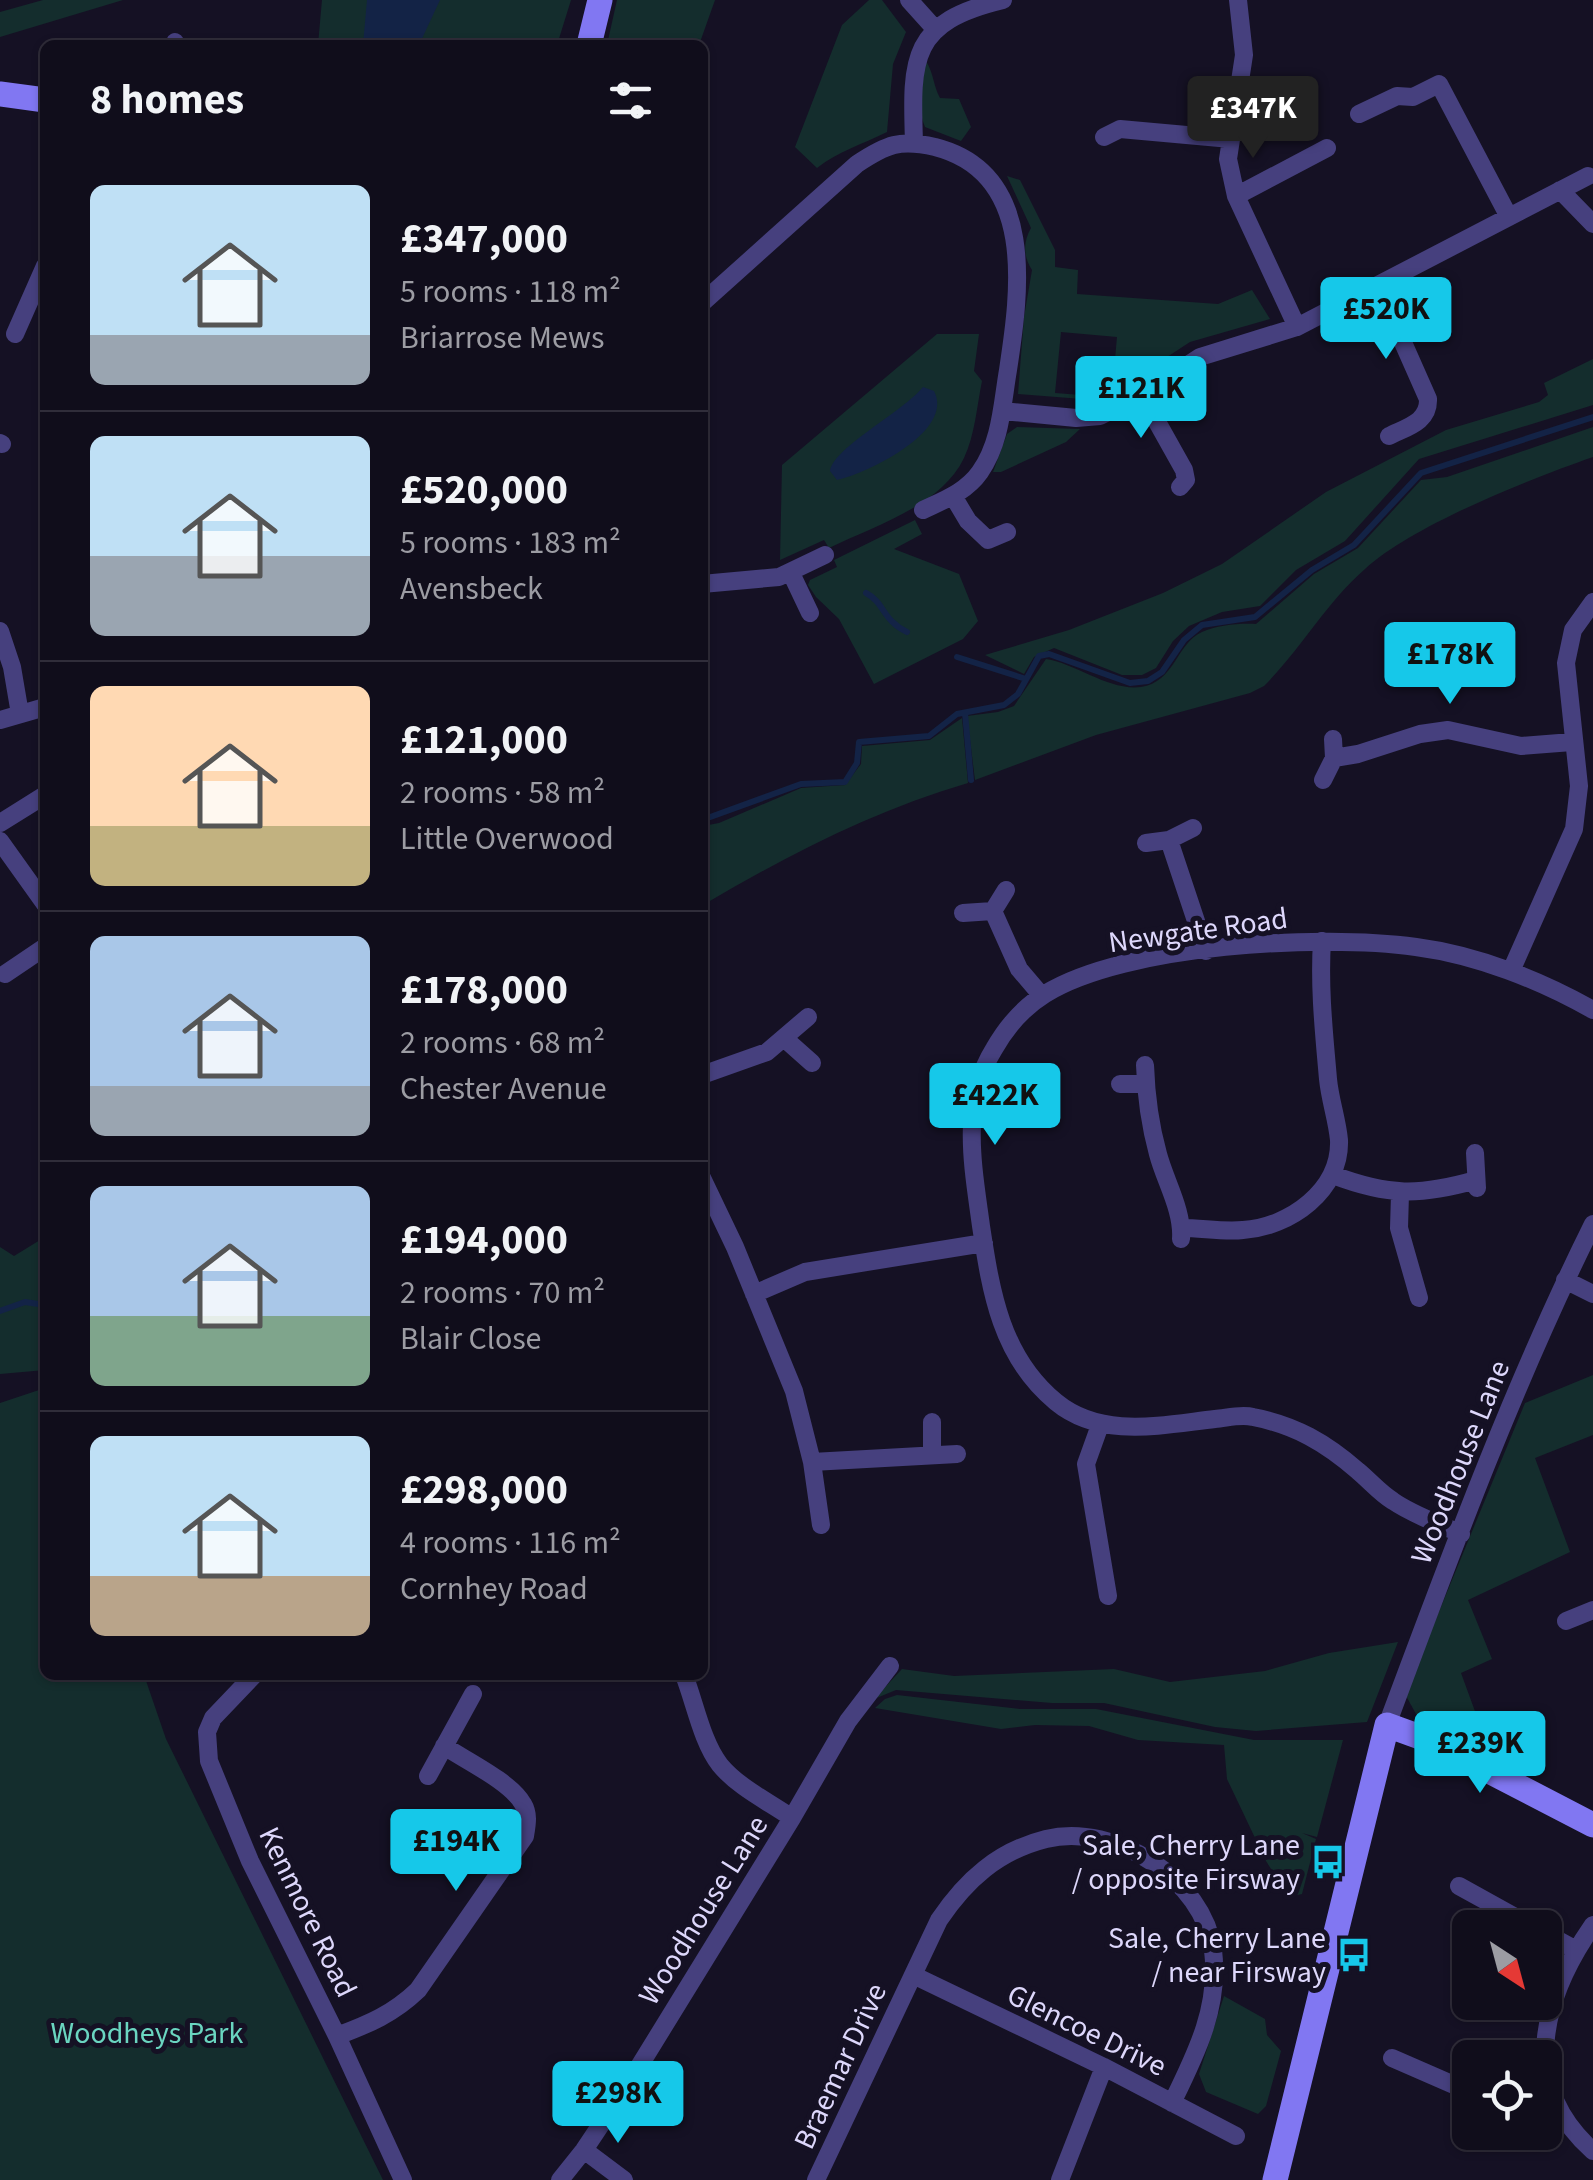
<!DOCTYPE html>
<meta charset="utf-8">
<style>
body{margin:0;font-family:"Source Sans 3",sans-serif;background:#1e1b28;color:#f1f3f6;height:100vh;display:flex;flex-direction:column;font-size:38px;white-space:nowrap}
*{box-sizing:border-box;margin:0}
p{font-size:32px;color:#9c9ca3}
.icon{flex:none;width:55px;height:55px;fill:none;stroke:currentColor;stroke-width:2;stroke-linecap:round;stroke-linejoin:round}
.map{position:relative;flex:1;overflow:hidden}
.sheet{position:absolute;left:40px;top:40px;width:668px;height:1640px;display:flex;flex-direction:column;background:#100d1b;border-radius:15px;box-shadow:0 2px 8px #0004,0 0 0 2px #302d3a}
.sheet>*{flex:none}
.needle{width:65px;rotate:144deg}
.controls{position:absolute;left:1452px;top:1910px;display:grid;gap:20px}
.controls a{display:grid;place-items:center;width:110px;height:110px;border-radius:15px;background:#100d1b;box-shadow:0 2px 8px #0004,0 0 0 2px #302d3a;font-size:50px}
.price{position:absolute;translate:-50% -85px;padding:0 22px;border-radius:10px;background:#16c8e9;color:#111;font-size:32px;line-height:65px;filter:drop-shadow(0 2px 5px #0008)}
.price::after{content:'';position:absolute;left:50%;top:60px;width:30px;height:22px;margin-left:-15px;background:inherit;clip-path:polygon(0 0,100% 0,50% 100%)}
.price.active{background:#222;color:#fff}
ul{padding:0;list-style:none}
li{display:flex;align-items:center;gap:30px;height:250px;padding:0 50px}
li+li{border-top:2px solid #302d3a}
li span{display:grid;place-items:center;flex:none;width:280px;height:200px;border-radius:15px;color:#555}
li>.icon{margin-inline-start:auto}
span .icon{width:120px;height:120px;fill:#fffc;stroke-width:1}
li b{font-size:42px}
h2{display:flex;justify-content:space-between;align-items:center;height:120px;padding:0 50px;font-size:42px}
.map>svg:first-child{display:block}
.green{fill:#142d2d}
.water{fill:#132346}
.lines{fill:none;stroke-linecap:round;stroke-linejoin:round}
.stream{stroke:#132346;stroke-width:6}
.street{stroke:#46407e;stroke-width:18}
.secondary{stroke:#8177f2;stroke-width:25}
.labels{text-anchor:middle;stroke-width:10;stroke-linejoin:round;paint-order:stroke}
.street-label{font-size:30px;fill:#ddd7fb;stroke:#151124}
.poi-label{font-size:30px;fill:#ddd7fb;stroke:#151124;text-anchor:end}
.park-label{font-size:30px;fill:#6ad5c0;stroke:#151124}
</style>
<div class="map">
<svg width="1593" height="2180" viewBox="0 0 1593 2180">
<rect width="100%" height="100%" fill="#151124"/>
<!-- green -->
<path class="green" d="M 43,0 L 123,0 L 0,37 L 0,12 Z
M 322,0 L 571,0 L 557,45 L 318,45 Z
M 617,0 L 715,0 L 699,45 L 607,45 Z
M 869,0 L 882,0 L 906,32 L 893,64 L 887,132 C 861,145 839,151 817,168 L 795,147 L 842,25 Z
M 926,61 C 934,74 933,85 940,98 L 959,99 L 971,127 L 961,141 L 925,127 C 916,106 919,82 926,61 Z
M 1007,176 L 1020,180 L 1055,250 L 1055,267 L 1078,270 L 1077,294 L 1218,304 L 1252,290 L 1270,319 L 1190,342 L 1112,393 L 1117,337 L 1061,332 L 1055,393 L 1095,396 L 1095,400 L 1018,394 L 1024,317 L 1032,270 C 1023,256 1023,242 1031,228 Z
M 937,334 L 979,334 L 974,371 L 982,381 C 977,405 975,435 964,458 C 941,506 874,526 829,548 L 824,540 L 780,560 L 782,465 Z
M 1593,359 L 1593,405 L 1419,459 L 1345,541 L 1296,570 L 1260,606 L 1222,612 L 1189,626 L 1173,641 L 1156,668 L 1142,675 L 1122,675 L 1054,648 L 1034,657 L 1024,674 L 985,655 L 1069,630 L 1163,593 L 1222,564 L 1326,492 L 1446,430 L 1539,402 L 1548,395 L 1544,383 Z
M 1017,427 L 1080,429 L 1066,442 L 1001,472 L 993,472 L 1007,434 Z
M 1593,427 L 1593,457 C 1530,479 1413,525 1365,569 C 1326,603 1301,649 1264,686 L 1250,693 L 1096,735 L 975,780 L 967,716 L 998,712 L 1014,706 L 1046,659 C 1077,664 1109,691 1141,687 C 1175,682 1176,644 1202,632 C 1217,625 1240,623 1256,624 L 1314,574 L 1358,548 L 1421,480 L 1447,477 Z
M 915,520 L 922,534 L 894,549 L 959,574 L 978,621 L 963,639 L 874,684 L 839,619 L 816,597 L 808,585 L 810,580 L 837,567 L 834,560 Z
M 962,718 L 968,783 C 873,811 788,855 703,905 L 703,826 L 719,823 L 801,788 L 845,785 L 861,764 L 862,746 L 930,740 Z
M 45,1237 L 45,1370 L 0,1374 L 0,1247 L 14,1256 Z
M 1593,1375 L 1593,1435 L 1535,1458 L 1570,1552 L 1468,1600 L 1492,1659 L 1461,1673 L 1491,1755 L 1416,1714 L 1405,1694 L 1525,1403 Z
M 45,1388 L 45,1675 L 144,1675 L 166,1739 L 383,2180 L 0,2180 L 0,1403 Z
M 1398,1642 L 1367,1722 L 1256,1731 L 1215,1727 L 1104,1703 L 1052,1703 L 896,1690 L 874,1699 L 902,1669 L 954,1676 L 1114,1669 L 1170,1682 L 1265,1671 L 1329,1653 Z
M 897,1695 L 1020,1709 L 1096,1709 L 1254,1740 L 1343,1740 L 1317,1837 L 1302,1833 L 1316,1839 L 1302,1894 L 1289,1897 L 1266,1861 L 1227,1779 L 1224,1745 L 1138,1740 L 1089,1726 L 1035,1725 L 1001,1729 L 875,1708 L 885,1699 Z
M 1224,1996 L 1265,2019 L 1267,2035 L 1281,2051 L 1266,2106 L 1258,2114 L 1206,2092 L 1199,2074 Z"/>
<!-- water -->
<path class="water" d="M 367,0 L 440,0 L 419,45 L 363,45 Z
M 923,387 L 934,391 C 955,431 868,473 837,480 L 830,471 C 834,447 903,412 923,387 Z"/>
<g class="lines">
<!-- stream -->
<path class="stream" d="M 866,593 C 885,603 882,620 907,632
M 957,657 L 1026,679
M 965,713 L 971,780
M 702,820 L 801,784 L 845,782 L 857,763 L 859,742 L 929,736 L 957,714 L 1004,705 L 1018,694 L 1039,656 L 1049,654 L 1130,683 L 1148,681 L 1162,672 L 1184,640 L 1202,625 L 1255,617 L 1312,570 L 1354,545 L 1421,473 L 1593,417
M 0,1311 L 25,1302 L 45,1305"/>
<!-- street -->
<path class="street" d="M 909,0 L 936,30
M 1238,0 L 1244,55 L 1228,159 L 1236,196 L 1297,327
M 174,45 L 175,42
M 1359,114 L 1397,96 L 1413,97 L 1439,84 L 1509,217
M 1104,137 L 1120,129 L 1231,139
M 914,142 C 911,57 911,22 1003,0
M 1560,190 L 1593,224
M 1236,196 L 1327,148
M 1378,286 L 1428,399 C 1429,422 1407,427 1389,436
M 702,303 L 857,164 C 887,144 900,139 935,147 C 1037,173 1020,291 1008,370 C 1002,405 1001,442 980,472 C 966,492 944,500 923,510
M 15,334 L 45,266
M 1142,395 L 1184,470 L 1186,480 L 1180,487
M 1002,411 L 1076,418 L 1100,416 L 1142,395 L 1200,357 L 1297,327 L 1588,176
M 0,443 L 2,444
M 953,496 L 968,521 L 988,540 L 1007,532
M 791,573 L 810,613
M 702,584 L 779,577 L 825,555
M 0,631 L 12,667 L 20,714
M 0,720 L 45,707
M 1334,758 L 1358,754 L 1420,734 L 1448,730 L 1521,746 L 1572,742
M 1323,780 L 1334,758 L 1333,739
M 0,823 L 45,795
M 1169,840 L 1206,951
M 0,841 L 45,904
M 1146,843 L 1169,840 L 1193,828
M 993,911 L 1019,969 L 1042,996
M 963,913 L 993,911 L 1006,890
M 1511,971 L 1574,829 L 1579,786 L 1566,663 L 1573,630 L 1593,602
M 5,974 L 45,947
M 785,1039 L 812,1063
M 1145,1065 C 1146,1095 1150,1125 1158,1154 C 1165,1181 1183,1210 1181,1239
M 702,1075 L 767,1052 L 808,1017
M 1120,1084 L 1146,1084
M 1475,1153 L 1477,1188
M 1333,1175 C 1388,1196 1420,1196 1476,1180
M 702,1178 L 735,1247 L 794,1391 L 812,1462 L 821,1525
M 1400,1194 L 1399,1228 L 1419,1298
M 1182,1228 C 1202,1228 1223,1232 1243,1230 C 1290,1227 1341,1190 1339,1140 C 1337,1119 1330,1100 1328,1079 C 1324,1033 1319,987 1322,941
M 1565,1280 L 1593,1294
M 754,1294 L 805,1272 L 984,1243
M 1100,1425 L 1086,1464 L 1108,1596
M 932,1455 L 932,1422
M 812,1462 L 957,1454
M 1461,1534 C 1438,1523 1413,1515 1393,1501 C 1380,1493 1370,1481 1358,1471 C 1326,1443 1295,1425 1253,1417 C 1241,1414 1227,1418 1215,1419 C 1161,1425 1101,1439 1056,1402 C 1001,1357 991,1292 981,1226 C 973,1166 960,1104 994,1049 C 1006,1028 1024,1007 1045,994 C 1126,944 1321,934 1416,947 C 1477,955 1540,980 1593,1010
M 1566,1621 L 1593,1610
M 254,1675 L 213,1718 L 207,1732 L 209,1761 L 250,1861 L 337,2036 L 403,2180
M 684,1675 C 695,1703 702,1742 720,1765 C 738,1787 769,1802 792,1818
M 1387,1725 C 1450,1556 1513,1385 1593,1224
M 428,1776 L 473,1694
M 1459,1886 L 1535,1928
M 1593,1925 C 1543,1997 1517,2084 1593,2151
M 1545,1933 L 1576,1950
M 913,1975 L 1104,2067 L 1236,2136
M 337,2036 C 369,2024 393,2014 418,1990 L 525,1836 C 527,1824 529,1814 523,1804 C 511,1782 465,1760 444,1746
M 1392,2058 L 1470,2092
M 584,2150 L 624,2180
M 560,2180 L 584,2150 L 632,2078 L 792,1818 L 848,1721 L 890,1666
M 816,2180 L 939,1920 C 966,1880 998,1851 1046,1839 C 1115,1822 1204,1880 1213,1950 C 1220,2007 1196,2054 1172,2103
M 1060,2180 L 1104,2067"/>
<!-- secondary -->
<path class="secondary" d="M 589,45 L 600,0
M 0,94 L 45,100
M 1275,2180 L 1387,1725 L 1431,1741 L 1593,1825"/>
</g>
<!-- icons -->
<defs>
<g id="bus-bare" transform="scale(2.7)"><path d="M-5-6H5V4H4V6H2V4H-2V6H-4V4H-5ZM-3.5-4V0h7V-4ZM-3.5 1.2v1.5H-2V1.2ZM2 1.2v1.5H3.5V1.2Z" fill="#16c8e9" stroke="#151124" stroke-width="2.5" paint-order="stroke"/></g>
</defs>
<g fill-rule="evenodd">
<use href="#bus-bare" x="1328" y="1862"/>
<use href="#bus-bare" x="1354" y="1955"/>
</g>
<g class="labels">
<!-- street labels -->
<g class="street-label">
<text transform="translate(1198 930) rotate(-8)" y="10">Newgate Road</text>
<text transform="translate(1460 1462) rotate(-68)" y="10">Woodhouse Lane</text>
<text transform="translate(703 1910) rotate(-58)" y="10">Woodhouse Lane</text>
<text transform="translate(308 1912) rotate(64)" y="10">Kenmore Road</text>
<text transform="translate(1087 2030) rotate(26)" y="10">Glencoe Drive</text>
<text transform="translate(840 2066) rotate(-65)" y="10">Braemar Drive</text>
</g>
<!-- poi labels -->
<g class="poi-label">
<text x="1300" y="1855">Sale, Cherry Lane<tspan x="1300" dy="34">/ opposite Firsway</tspan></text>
<text x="1326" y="1948">Sale, Cherry Lane<tspan x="1326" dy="34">/ near Firsway</tspan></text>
</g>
<!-- park labels -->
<g class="park-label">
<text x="147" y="2043">Woodheys Park</text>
</g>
</g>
</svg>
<div class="controls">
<a><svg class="needle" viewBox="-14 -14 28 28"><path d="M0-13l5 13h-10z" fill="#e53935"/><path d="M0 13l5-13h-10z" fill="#9c9ca3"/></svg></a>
<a><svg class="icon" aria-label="locate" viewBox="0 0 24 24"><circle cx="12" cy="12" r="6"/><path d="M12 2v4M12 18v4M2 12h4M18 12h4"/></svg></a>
</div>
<b class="price active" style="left:1253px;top:161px">£347K</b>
<b class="price" style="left:1386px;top:362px">£520K</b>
<b class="price" style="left:1141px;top:441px">£121K</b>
<b class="price" style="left:1450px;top:707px">£178K</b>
<b class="price" style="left:995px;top:1148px">£422K</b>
<b class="price" style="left:1480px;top:1796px">£239K</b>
<b class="price" style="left:456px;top:1894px">£194K</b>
<b class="price" style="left:618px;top:2146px">£298K</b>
<section class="sheet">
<h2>8 homes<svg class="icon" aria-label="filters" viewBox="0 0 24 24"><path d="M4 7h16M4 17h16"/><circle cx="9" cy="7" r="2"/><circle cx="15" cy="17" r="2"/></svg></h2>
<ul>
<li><span style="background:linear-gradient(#bfe0f5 75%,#9aa5b1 0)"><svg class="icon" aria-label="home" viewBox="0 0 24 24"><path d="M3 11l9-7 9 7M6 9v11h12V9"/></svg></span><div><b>£347,000</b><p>5 rooms · 118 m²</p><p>Briarrose Mews</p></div></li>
<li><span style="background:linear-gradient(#bfe0f5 60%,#9aa5b1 0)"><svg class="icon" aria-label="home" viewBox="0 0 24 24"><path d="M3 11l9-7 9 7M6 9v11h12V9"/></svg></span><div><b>£520,000</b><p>5 rooms · 183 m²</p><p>Avensbeck</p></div></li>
<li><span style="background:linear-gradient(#ffd9b3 70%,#c2b280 0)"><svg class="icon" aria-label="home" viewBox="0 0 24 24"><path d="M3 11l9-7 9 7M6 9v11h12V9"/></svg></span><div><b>£121,000</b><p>2 rooms · 58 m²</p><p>Little Overwood</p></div></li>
<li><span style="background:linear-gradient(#a9c7e8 75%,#9aa5b1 0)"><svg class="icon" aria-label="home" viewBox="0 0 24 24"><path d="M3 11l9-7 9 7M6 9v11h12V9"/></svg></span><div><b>£178,000</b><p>2 rooms · 68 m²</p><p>Chester Avenue</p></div></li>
<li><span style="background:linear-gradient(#a9c7e8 65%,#7fa58c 0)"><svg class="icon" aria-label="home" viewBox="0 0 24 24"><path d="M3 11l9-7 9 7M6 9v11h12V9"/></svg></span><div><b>£194,000</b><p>2 rooms · 70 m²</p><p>Blair Close</p></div></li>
<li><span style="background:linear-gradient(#bfe0f5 70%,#b9a48a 0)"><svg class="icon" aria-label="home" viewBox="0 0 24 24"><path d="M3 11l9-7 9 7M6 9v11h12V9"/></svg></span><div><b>£298,000</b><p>4 rooms · 116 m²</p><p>Cornhey Road</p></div></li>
</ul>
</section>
</div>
